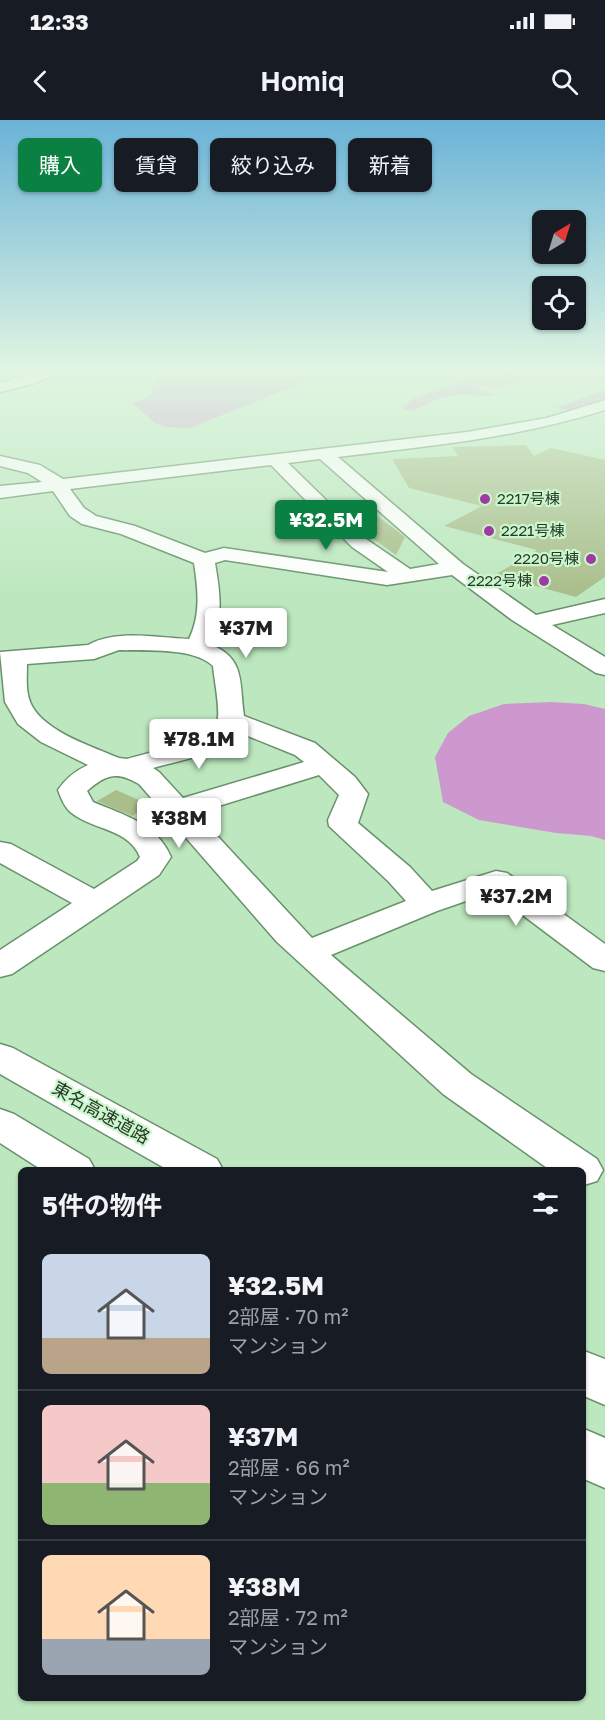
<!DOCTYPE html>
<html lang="ja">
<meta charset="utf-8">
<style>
body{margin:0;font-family:"Golos Text","Noto Sans JP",sans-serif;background:#20242c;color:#f1f3f6;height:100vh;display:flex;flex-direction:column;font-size:22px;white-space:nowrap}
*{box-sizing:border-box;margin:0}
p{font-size:20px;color:#9ea1a6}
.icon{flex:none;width:33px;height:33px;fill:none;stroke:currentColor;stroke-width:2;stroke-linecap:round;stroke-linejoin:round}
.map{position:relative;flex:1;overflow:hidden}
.panel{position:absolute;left:18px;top:1047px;width:568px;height:534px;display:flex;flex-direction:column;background:#171b24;border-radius:9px;box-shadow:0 2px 4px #0004}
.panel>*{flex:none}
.guide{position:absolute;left:18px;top:18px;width:570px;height:54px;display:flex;gap:12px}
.needle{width:39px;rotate:38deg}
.buttons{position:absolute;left:532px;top:90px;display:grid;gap:12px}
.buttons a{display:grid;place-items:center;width:54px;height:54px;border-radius:9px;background:#171b24;box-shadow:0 2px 4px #0004;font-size:30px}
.price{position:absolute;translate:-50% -51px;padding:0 14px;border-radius:6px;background:#fff;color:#222;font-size:20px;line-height:39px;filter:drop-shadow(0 2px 3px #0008)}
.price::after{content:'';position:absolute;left:50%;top:36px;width:18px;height:14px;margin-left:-9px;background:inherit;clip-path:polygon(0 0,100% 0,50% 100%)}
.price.active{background:#0b8043;color:#fff}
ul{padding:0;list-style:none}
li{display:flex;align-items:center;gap:18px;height:150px;padding:0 24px}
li+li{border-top:2px solid #363941}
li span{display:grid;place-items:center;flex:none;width:168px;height:120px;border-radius:9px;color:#555}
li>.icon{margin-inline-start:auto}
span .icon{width:72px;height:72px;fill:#fffc;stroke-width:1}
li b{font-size:26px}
h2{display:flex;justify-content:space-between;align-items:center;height:72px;padding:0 24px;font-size:26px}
.pill{padding:0 21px;border-radius:9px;background:#171b24;box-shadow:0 2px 4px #0004;font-size:21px;line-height:54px}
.pill.active{background:#0b8043;color:#fff}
.status{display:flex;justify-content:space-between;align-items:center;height:42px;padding:0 30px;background:#171b24;direction:ltr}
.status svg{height:16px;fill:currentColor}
header{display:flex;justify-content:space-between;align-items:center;height:78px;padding:0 24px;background:#171b24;font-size:27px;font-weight:600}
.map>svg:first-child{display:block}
.forest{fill:#cc98cd}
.building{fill:#aabe8c}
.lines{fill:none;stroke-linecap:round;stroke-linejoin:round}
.minor-casing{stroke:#69916b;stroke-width:3}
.highway-casing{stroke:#69916b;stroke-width:3}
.minor{fill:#fff;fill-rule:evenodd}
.highway{fill:#fff;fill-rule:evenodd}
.poi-dot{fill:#9d3ba2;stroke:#caf6cc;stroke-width:2}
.labels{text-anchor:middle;stroke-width:4.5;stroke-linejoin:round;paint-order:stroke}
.far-poi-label{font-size:15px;fill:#283828;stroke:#caf6cc;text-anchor:start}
.street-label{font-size:18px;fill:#283828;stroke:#caf6cc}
</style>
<div class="status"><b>12:33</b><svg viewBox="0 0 49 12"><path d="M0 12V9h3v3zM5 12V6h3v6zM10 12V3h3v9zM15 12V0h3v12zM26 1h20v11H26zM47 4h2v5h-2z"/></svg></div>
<header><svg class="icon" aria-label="back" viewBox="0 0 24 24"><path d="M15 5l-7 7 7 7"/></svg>Homiq<svg class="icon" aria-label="search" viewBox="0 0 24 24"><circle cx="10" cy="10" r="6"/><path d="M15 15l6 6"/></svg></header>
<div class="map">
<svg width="605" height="1600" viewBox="0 0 605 1600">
<rect width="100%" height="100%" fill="#bde8bf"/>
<!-- forest -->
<path class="forest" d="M 160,248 L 331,248 L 297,265 L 190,308 L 167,307 L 155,303 L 132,283 L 149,277 Z
M 460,248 L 605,248 L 605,261 L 521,261 L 500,267 L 478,267 L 480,270 L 496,275 C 478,277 462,272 444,277 C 431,280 423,288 410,291 L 403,288 L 413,279 L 461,261 L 458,256 Z
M 605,270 L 605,283 C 588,289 574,291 556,288 Z
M 551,582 L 584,584 L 605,589 L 605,720 L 591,716 L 556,713 L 479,700 L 443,682 L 435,637 L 448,613 L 469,596 L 504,584 Z"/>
<!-- building -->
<path class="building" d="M 526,325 L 534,336 L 551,328 L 605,340 L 605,457 L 576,477 L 495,455 L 537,430 L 444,406 L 482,386 L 409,368 L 392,339 L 458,336 L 452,327 Z
M 368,389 L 405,417 L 396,435 L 375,420 L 343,392 Z
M 116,670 L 150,685 L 132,696 L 97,681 Z"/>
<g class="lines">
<!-- minor casing -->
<g class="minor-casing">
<path id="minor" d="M 46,248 L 66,248 L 64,251 L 32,264 L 0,272 L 0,263 Z
M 605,280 L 605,290 C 517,318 430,326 338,337 L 463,444 L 536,495 L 605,479 L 605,493 L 552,505 L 605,537 L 605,555 L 596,553 L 512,500 L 452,455 L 387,465 L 225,440 L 215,443 C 220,472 224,497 210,524 C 246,539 239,562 244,596 L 315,623 L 355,657 L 368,674 L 358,703 L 410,747 L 432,771 L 496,751 L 507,753 L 605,824 L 605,851 L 593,848 L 492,772 L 437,791 L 331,835 L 471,954 L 597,1039 L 603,1050 L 597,1061 L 584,1065 L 584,1050 L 550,1050 L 443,974 L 277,822 L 139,664 C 117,651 106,654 87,671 L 93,682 C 124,695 157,704 171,737 L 159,755 L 12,854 L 0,857 L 0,830 L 72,783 L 0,743 L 0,722 L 11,724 L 94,769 L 137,741 L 140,737 C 129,709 94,710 73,694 C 65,689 61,678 58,670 C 66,658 75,651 88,645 L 41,622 L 18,604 L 5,582 L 0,532 L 88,525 C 117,509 157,518 189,519 C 201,495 198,469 194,443 L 121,414 L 82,404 L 70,396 L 53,371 L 0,378 L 0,366 L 42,362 L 28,353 L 0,346 L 0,336 L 40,345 L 63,359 L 467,312 L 547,298 ZM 320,339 L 439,444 L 410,449 L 366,419 L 288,343 ZM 271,345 L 352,427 L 388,452 L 224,428 L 205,433 L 135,406 L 96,396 L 84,388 L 70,369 ZM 119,530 C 145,531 194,527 213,546 C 214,559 221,591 217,602 C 209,621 146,633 127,639 L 119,638 C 93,627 46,612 32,586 C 25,573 27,558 27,544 L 94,539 ZM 238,612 L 295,635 L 304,642 L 183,678 L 159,652 L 153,648 C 177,641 224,634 238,612 ZM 319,655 L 339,675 L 328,700 L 329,706 L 388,761 L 406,781 L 312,818 L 196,693 Z"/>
</g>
<!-- highway casing -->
<g class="highway-casing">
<path id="highway" d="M 0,924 L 13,928 L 217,1039 L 223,1050 L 168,1050 L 0,954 Z
M 0,989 L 14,994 L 89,1039 L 95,1050 L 42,1050 L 0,1023 Z
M 584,1231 L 605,1239 L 605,1285 L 584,1276 Z
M 584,1309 L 605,1318 L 605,1368 L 584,1359 Z"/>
</g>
<!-- minor -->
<use href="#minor" class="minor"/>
<!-- highway -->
<use href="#highway" class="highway"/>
</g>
<!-- sky -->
<linearGradient id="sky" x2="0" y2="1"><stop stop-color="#6ab3d7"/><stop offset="0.53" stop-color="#e1f5e2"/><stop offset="1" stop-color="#e1f5e2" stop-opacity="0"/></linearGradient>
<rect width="605" height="472" fill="url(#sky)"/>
<!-- markers -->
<g class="poi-dot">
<circle cx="485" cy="379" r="6"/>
<circle cx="489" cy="411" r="6"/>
<circle cx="591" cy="439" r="6"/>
<circle cx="544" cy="461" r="6"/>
</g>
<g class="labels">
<!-- far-poi labels -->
<g class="far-poi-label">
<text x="497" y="384">2217号棟</text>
<text x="501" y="416">2221号棟</text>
<text x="579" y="444" text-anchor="end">2220号棟</text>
<text x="532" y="466" text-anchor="end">2222号棟</text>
</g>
<!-- street labels -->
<g class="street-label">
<text transform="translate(101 993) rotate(29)" y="6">東名高速道路</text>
</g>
</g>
</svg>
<div class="buttons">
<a><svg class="needle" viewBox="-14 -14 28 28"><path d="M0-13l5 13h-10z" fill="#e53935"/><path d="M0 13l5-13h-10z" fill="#9ea1a6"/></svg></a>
<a><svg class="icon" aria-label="locate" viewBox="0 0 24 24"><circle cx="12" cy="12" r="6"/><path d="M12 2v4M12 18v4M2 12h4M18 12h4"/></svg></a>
</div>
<b class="price active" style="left:326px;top:431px">¥32.5M</b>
<b class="price" style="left:246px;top:539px">¥37M</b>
<b class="price" style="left:199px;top:650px">¥78.1M</b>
<b class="price" style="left:179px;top:729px">¥38M</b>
<b class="price" style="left:516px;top:807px">¥37.2M</b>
<div class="guide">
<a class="pill active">購入</a>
<a class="pill">賃貸</a>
<a class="pill">絞り込み</a>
<a class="pill">新着</a>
</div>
<section class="panel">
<h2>5件の物件<svg class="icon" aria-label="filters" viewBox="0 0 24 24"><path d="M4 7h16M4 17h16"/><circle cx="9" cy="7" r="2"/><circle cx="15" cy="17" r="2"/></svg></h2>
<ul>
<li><span style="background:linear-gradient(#c9d6e8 70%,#b9a48a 0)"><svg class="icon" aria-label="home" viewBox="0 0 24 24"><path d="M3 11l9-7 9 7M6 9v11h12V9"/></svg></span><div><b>¥32.5M</b><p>2部屋 · 70 m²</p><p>マンション</p></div></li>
<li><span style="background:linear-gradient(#f6c9c9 65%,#8fb573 0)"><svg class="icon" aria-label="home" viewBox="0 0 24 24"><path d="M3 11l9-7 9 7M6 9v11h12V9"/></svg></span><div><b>¥37M</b><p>2部屋 · 66 m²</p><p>マンション</p></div></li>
<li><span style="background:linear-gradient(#ffd9b3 70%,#9aa5b1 0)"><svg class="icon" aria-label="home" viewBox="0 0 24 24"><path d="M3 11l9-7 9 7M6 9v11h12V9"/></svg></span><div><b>¥38M</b><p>2部屋 · 72 m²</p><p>マンション</p></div></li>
</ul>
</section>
</div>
